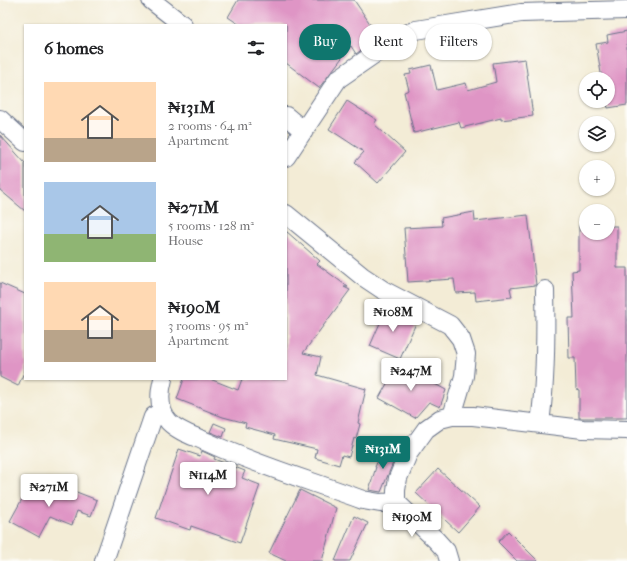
<!DOCTYPE html>
<meta charset="utf-8">
<style>
body{margin:0;font-family:"IM FELL French Canon",serif;background:#f2f2f2;color:#202124;height:100vh;display:flex;flex-direction:column;font-size:15px;white-space:nowrap}
*{box-sizing:border-box;margin:0}
p{font-size:13px;color:#757577}
.icon{flex:none;width:22px;height:22px;fill:none;stroke:currentColor;stroke-width:2;stroke-linecap:round;stroke-linejoin:round}
.map{position:relative;flex:1;overflow:hidden}
.panel{position:absolute;left:24px;top:24px;width:263px;height:356px;display:flex;flex-direction:column;background:#fff;border-radius:0px;box-shadow:0 1px 3px #0004}
.panel>*{flex:none}
.top-card{position:absolute;left:299px;top:24px;width:268px;height:36px;display:flex;gap:8px}
.buttons{position:absolute;left:579px;top:72px;display:grid;gap:8px}
.buttons a{display:grid;place-items:center;width:36px;height:36px;border-radius:50%;background:#fff;box-shadow:0 1px 3px #0004;font-size:20px}
.price{position:absolute;translate:-50% -34px;padding:0 9px;border-radius:4px;background:#fff;color:#222;font-size:13px;line-height:26px;filter:drop-shadow(0 1px 2px #0008)}
.price::after{content:'';position:absolute;left:50%;top:24px;width:12px;height:9px;margin-left:-6px;background:inherit;clip-path:polygon(0 0,100% 0,50% 100%)}
.price.current{background:#0f766e;color:#fff}
ul{padding:0;list-style:none}
li{display:flex;align-items:center;gap:12px;height:100px;padding:0 20px}
li span{display:grid;place-items:center;flex:none;width:112px;height:80px;border-radius:0px;color:#555}
li>.icon{margin-inline-start:auto}
span .icon{width:48px;height:48px;fill:#fffc;stroke-width:1}
li b{font-size:17px}
h2{display:flex;justify-content:space-between;align-items:center;height:48px;padding:0 20px;font-size:17px}
.pill{padding:0 14px;border-radius:18px;background:#fff;box-shadow:0 1px 3px #0004;font-size:14px;line-height:36px}
.pill.current{background:#0f766e;color:#fff}
.map>svg:first-child{display:block}
.building{fill:#df95c5}
.lines{fill:none;stroke-linecap:round;stroke-linejoin:round}
.minor-casing{stroke:#677188;stroke-width:20}
.minor{stroke:#fff;stroke-width:18}
</style>
<div class="map">
<svg width="627" height="561" viewBox="0 0 627 561">
<rect width="100%" height="100%" fill="#fdfcf7"/>
<filter id="ink" filterUnits="userSpaceOnUse"><feTurbulence type="fractalNoise" baseFrequency=".025" numOctaves="2"/><feDisplacementMap in="SourceGraphic" scale="8" xChannelSelector="R" yChannelSelector="G"/><feConvolveMatrix kernelMatrix="1 2 1 2 8 2 1 2 1" color-interpolation-filters="sRGB"/></filter>
<filter id="wash" filterUnits="userSpaceOnUse"><feTurbulence type="fractalNoise" baseFrequency=".012" numOctaves="4" result="noise"/><feDisplacementMap in="SourceGraphic" scale="16" xChannelSelector="R" yChannelSelector="G"/><feGaussianBlur stdDeviation="0.9" result="paint"/><feColorMatrix in="noise" values="0 0 0 0 0 0 0 0 0 0 0 0 0 0 0 0 0 1.4 0 .05"/><feComposite in="paint" operator="in"/></filter>
<g filter="url(#wash)">
<rect width="100%" height="100%" fill="#f3ecd6"/>
<g id="blocks">
<!-- building -->
<path class="building" d="M 238,0 L 354,0 L 379,37 L 356,54 L 351,46 L 319,88 L 286,63 L 286,25 L 240,25 L 228,17 Z
M 627,31 L 627,105 L 608,108 L 606,101 L 608,101 L 608,79 L 602,79 L 596,44 L 608,42 L 607,35 Z
M 525,59 L 533,116 L 501,120 L 501,118 L 461,128 L 459,122 L 414,133 L 404,92 L 409,90 L 405,75 L 411,74 L 410,70 L 431,65 L 437,90 L 466,83 L 468,90 L 496,82 L 493,63 Z
M 347,101 L 377,120 L 374,124 L 405,152 L 378,183 L 355,162 L 364,152 L 329,129 Z
M 0,135 L 25,163 L 25,211 L 0,190 Z
M 474,212 L 475,221 L 528,215 L 536,285 L 510,288 L 512,297 L 476,301 L 475,292 L 456,293 L 454,279 L 408,282 L 404,228 L 442,226 L 441,218 Z
M 579,225 L 586,226 L 586,233 L 608,233 L 608,226 L 617,226 L 617,268 L 627,268 L 627,418 L 579,418 L 579,390 L 576,389 L 575,358 L 569,358 L 568,318 L 574,318 L 572,271 L 579,270 Z
M 286,231 L 320,261 L 317,264 L 348,287 L 344,287 L 350,290 L 303,353 L 321,357 L 317,375 L 366,389 L 358,423 L 360,424 L 356,439 L 354,438 L 349,457 L 342,455 L 339,465 L 315,458 L 317,449 L 274,439 L 275,435 L 245,427 L 246,423 L 223,417 L 177,399 L 184,379 L 210,379 L 238,390 L 242,379 L 286,379 Z
M 0,283 L 25,294 L 25,370 L 18,386 L 0,377 Z
M 387,307 L 417,321 L 400,359 L 370,346 Z
M 398,364 L 446,390 L 440,407 L 429,402 L 415,418 L 379,398 Z
M 214,423 L 226,428 L 223,437 L 210,432 Z
M 384,447 L 397,453 L 381,492 L 369,490 L 376,467 L 375,467 Z
M 179,449 L 200,456 L 202,451 L 215,457 L 214,459 L 245,471 L 242,478 L 260,485 L 240,543 L 191,526 L 190,530 L 156,518 Z
M 438,469 L 480,507 L 458,532 L 416,493 Z
M 33,479 L 71,499 L 74,491 L 97,500 L 91,516 L 77,511 L 72,525 L 50,516 L 39,537 L 10,521 Z
M 300,490 L 336,508 L 322,561 L 286,561 L 269,553 Z
M 354,516 L 368,523 L 350,561 L 335,561 Z
M 508,531 L 538,561 L 517,561 L 498,542 Z"/>
</g>
</g>
<g filter="url(#ink)">
<use href="#blocks" fill-opacity="0" stroke="#677188" stroke-width="1"/>
<g class="lines">
<!-- minor casing -->
<g class="minor-casing">
<path id="minor" d="M 151,0 L 183,25
M 286,116 L 304,131
M 0,119 L 25,142
M 286,157 L 338,79 L 399,37 L 416,30 L 521,13 L 627,10
M 286,214 L 362,276 L 383,290 L 450,325 L 461,339 L 466,354 L 464,376 L 452,416
M 163,379 C 159,394 158,410 169,422 C 179,432 194,436 207,442 C 257,465 311,481 363,500 L 380,503 L 396,502
M 540,423 C 546,379 546,334 545,290
M 104,561 L 153,417 L 162,410
M 449,561 L 446,551 L 436,540 L 396,502 L 396,490 L 398,478 L 408,454 L 426,429 L 440,419 L 452,416 L 473,416 L 583,429 L 627,430"/>
</g>
<!-- minor -->
<use href="#minor" class="minor"/>
</g>
</g>
</svg>
<div class="buttons">
<a><svg class="icon" aria-label="locate" viewBox="0 0 24 24"><circle cx="12" cy="12" r="6"/><path d="M12 2v4M12 18v4M2 12h4M18 12h4"/></svg></a>
<a><svg class="icon" aria-label="layers" viewBox="0 0 24 24"><path d="M12 4l9 5-9 5-9-5zM3 14l9 5 9-5"/></svg></a>
<a>+</a>
<a>−</a>
</div>
<b class="price" style="left:393px;top:333px">₦108M</b>
<b class="price" style="left:411px;top:392px">₦247M</b>
<b class="price current" style="left:383px;top:470px">₦131M</b>
<b class="price" style="left:208px;top:496px">₦114M</b>
<b class="price" style="left:49px;top:508px">₦271M</b>
<b class="price" style="left:412px;top:538px">₦190M</b>
<div class="top-card">
<a class="pill current">Buy</a>
<a class="pill">Rent</a>
<a class="pill">Filters</a>
</div>
<section class="panel">
<h2>6 homes<svg class="icon" aria-label="filters" viewBox="0 0 24 24"><path d="M4 7h16M4 17h16"/><circle cx="9" cy="7" r="2"/><circle cx="15" cy="17" r="2"/></svg></h2>
<ul>
<li><span style="background:linear-gradient(#ffd9b3 70%,#b9a48a 0)"><svg class="icon" aria-label="home" viewBox="0 0 24 24"><path d="M3 11l9-7 9 7M6 9v11h12V9"/></svg></span><div><b>₦131M</b><p>2 rooms · 64 m²</p><p>Apartment</p></div></li>
<li><span style="background:linear-gradient(#a9c7e8 65%,#8fb573 0)"><svg class="icon" aria-label="home" viewBox="0 0 24 24"><path d="M3 11l9-7 9 7M6 9v11h12V9"/></svg></span><div><b>₦271M</b><p>5 rooms · 128 m²</p><p>House</p></div></li>
<li><span style="background:linear-gradient(#ffd9b3 60%,#b9a48a 0)"><svg class="icon" aria-label="home" viewBox="0 0 24 24"><path d="M3 11l9-7 9 7M6 9v11h12V9"/></svg></span><div><b>₦190M</b><p>3 rooms · 95 m²</p><p>Apartment</p></div></li>
</ul>
</section>
</div>
